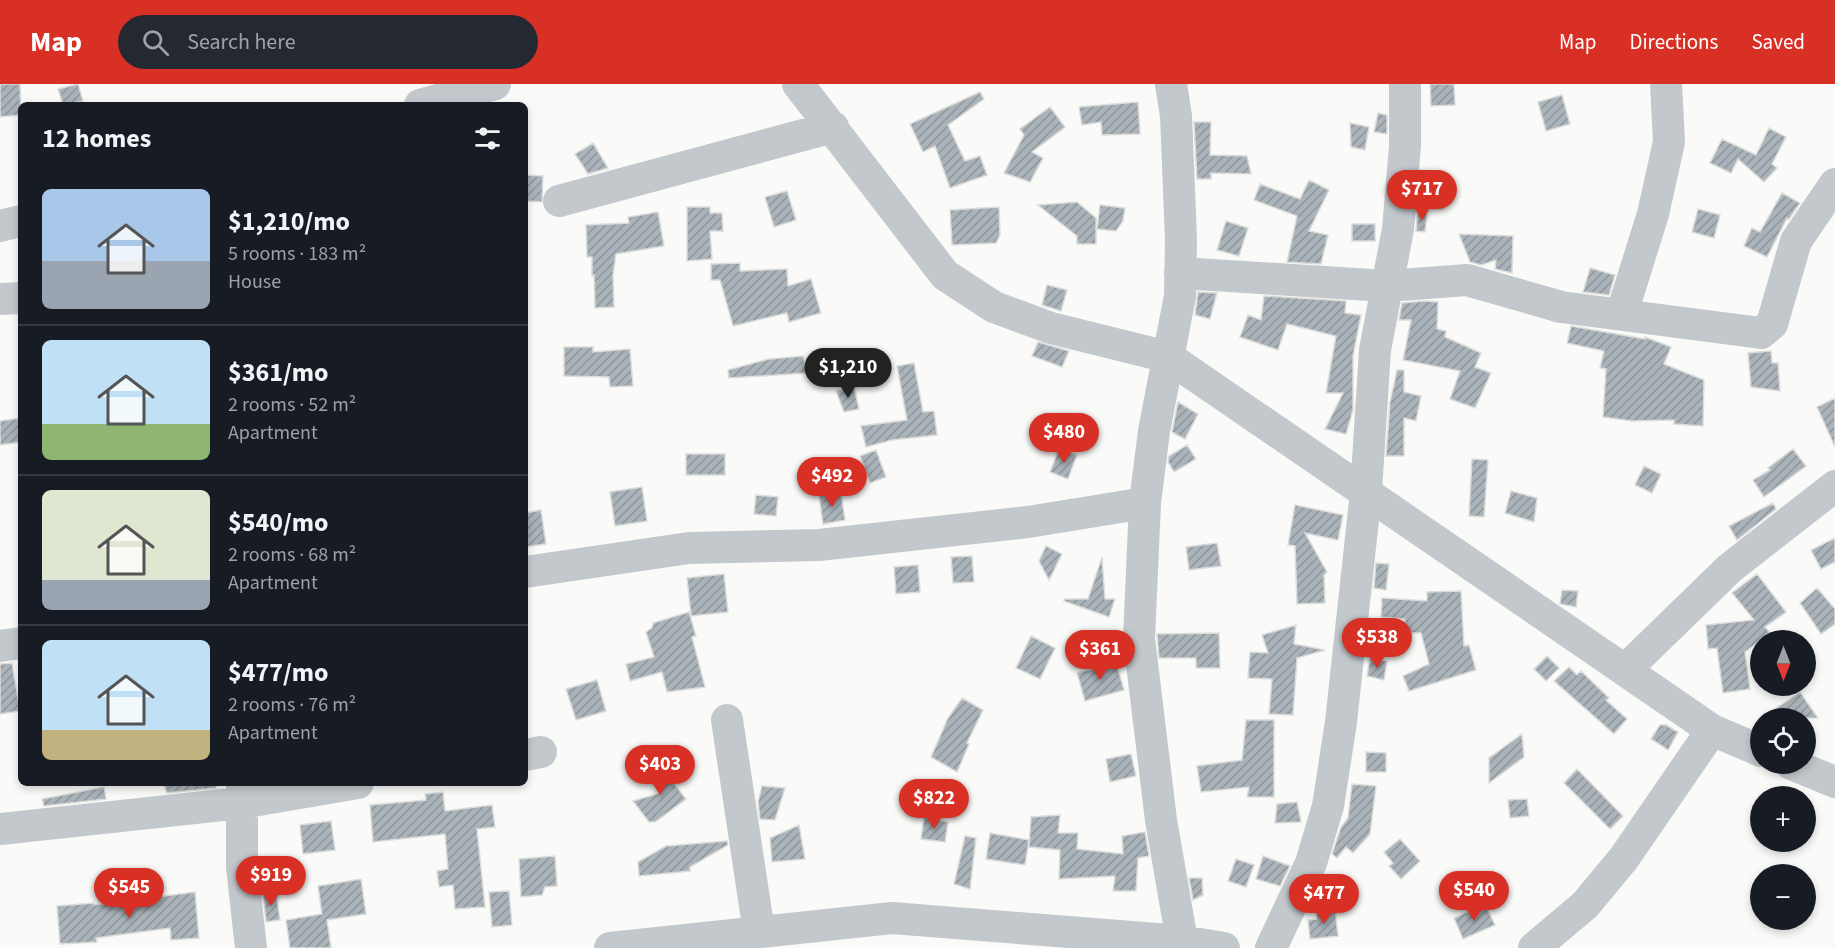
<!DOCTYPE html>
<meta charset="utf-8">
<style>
body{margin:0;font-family:"Source Sans 3",sans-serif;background:#242831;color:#f1f3f6;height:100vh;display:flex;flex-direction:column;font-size:22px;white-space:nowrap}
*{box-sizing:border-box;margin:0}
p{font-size:20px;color:#9ea1a6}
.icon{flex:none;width:33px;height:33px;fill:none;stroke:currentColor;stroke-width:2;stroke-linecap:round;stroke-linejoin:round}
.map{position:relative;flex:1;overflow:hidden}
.drawer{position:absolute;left:18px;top:18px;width:510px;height:684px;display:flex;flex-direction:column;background:#171b24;border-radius:9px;box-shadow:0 3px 9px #0003}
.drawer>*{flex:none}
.needle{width:39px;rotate:180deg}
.controls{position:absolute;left:1750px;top:546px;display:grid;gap:12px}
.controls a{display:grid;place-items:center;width:66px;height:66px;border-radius:50%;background:#171b24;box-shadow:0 3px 9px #0003;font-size:30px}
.price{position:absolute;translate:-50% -51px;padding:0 14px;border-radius:21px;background:#d93025;color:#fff;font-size:20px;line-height:39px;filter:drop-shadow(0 2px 3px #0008)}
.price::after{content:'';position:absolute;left:50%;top:36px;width:18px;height:14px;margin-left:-9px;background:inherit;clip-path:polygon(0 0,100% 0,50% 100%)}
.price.selected{background:#222;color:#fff}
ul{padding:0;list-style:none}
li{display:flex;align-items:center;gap:18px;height:150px;padding:0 24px}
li+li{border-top:2px solid #363941}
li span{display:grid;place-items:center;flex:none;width:168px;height:120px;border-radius:9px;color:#555}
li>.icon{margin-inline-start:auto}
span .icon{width:72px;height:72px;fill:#fffc;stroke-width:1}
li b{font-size:26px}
h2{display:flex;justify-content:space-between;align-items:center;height:72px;padding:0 24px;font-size:26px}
header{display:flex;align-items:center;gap:36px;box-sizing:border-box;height:84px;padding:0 30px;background:#d93025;color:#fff}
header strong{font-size:28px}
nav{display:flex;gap:33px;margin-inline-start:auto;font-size:21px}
.search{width:420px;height:54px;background:#242831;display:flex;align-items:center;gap:15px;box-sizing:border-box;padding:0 21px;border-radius:33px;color:#9ea1a6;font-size:22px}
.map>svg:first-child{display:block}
.building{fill:url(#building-hatch);stroke:#dcdcda;stroke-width:1.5}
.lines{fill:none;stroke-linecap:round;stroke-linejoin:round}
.minor{stroke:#c3c8cc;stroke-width:32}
</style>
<header>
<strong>Map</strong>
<div class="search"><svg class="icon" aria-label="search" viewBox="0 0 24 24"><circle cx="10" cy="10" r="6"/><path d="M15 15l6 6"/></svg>Search here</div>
<nav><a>Map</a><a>Directions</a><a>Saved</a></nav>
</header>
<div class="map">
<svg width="1835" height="864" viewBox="0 0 1835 864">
<defs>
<pattern id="building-hatch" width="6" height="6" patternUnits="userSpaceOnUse" patternTransform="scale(1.5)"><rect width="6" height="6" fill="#aab3b9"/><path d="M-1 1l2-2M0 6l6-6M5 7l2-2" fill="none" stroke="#8e969c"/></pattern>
</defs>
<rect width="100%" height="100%" fill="#fafaf8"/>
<!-- building -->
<path class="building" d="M 0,0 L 20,0 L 21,31 L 0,33 Z
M 78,0 L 83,17 L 63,21 L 58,5 Z
M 1430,0 L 1454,0 L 1455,21 L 1431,22 Z
M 980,8 L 984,15 L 948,41 L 965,77 L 980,72 L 987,91 L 950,104 L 935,62 L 923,68 L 910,40 Z
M 1562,11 L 1570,40 L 1546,47 L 1538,18 Z
M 1138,18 L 1140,50 L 1102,51 L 1101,38 L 1082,41 L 1079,23 Z
M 1050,23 L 1065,43 L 1032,68 L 1043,74 L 1030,98 L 1004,89 L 1024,51 L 1020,45 Z
M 1378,29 L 1387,31 L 1387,50 L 1374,48 Z
M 1194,38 L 1211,38 L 1210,71 L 1247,72 L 1251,90 L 1211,89 L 1211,95 L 1197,95 Z
M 1350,39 L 1369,43 L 1365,66 L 1351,63 Z
M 1769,44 L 1786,53 L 1772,80 L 1777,84 L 1764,98 L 1738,75 L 1731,89 L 1710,79 L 1722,55 L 1756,71 Z
M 593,59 L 608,84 L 588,90 L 575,70 Z
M 525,91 L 543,92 L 542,118 L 525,117 Z
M 1309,96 L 1329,106 L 1309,147 L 1328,151 L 1321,180 L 1287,178 L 1297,132 L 1254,116 L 1260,100 L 1300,115 Z
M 1425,100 L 1446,100 L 1443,125 L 1424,124 Z
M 787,107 L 796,136 L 774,143 L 765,113 Z
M 1782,109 L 1800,119 L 1789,135 L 1787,134 L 1767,173 L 1744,162 L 1752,144 L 1760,148 Z
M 1077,118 L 1096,134 L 1096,160 L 1077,160 L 1077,152 L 1038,121 Z
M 1100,121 L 1125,124 L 1123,137 L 1116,147 L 1097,145 Z
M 687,123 L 710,123 L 710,129 L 722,129 L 723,147 L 710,147 L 712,175 L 687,177 Z
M 999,123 L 1000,151 L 996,159 L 952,161 L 950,126 Z
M 1698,125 L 1720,131 L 1714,154 L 1692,148 Z
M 1418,126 L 1427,127 L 1425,148 L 1416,147 Z
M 658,128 L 664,162 L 616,170 L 613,191 L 614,223 L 595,224 L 594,191 L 592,192 L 592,173 L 587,173 L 586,141 L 629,139 L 628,133 Z
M 1226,137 L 1248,144 L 1239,172 L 1217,166 Z
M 1352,140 L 1375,140 L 1375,157 L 1352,157 Z
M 1459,150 L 1513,152 L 1512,189 L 1495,185 L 1496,176 L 1481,181 L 1470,178 Z
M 740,179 L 740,187 L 787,185 L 788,202 L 811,195 L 821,229 L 789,238 L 787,229 L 733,242 L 720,196 L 711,196 L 711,180 Z
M 1590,184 L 1615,191 L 1609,211 L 1583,208 Z
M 1047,201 L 1067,206 L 1061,227 L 1042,221 Z
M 1198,208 L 1217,209 L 1210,235 L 1195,231 Z
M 1264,212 L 1346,217 L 1345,229 L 1361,231 L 1353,272 L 1353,326 L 1346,350 L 1325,345 L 1343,309 L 1326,309 L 1336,252 L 1287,240 L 1278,266 L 1240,253 L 1248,231 L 1261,236 Z
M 1425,217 L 1438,218 L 1437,245 L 1446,247 L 1445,253 L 1481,269 L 1475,283 L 1491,289 L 1475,324 L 1450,315 L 1460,287 L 1403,276 L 1411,236 L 1399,236 L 1402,219 Z
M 1571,242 L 1645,255 L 1645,253 L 1671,263 L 1664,280 L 1704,296 L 1703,342 L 1674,340 L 1674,336 L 1632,337 L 1603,333 L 1606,285 L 1600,284 L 1604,267 L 1567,259 Z
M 1038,258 L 1069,267 L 1062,283 L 1032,272 Z
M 564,263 L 593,263 L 593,268 L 630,265 L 633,302 L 610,303 L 609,293 L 564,292 Z
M 1771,267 L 1772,279 L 1778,279 L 1780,307 L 1751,303 L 1748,269 Z
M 803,272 L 807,289 L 729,294 L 728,286 L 769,275 Z
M 914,279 L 923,328 L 934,327 L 937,351 L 892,356 L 866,363 L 861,342 L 907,336 L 897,282 Z
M 1397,286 L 1404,286 L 1404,308 L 1421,312 L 1416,337 L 1404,334 L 1404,372 L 1386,372 L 1390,318 Z
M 854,303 L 859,325 L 844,328 L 836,307 Z
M 1835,314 L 1835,363 L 1817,323 Z
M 1178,318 L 1198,330 L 1185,355 L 1172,348 Z
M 21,334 L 21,358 L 0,361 L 0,337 Z
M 1187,361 L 1196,375 L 1174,388 L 1168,378 L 1169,372 Z
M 1059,365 L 1077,371 L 1068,395 L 1050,388 Z
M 1793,365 L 1806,382 L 1764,413 L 1753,396 L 1770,386 L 1768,384 Z
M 876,366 L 886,393 L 870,399 L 860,372 Z
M 686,370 L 725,370 L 725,391 L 686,391 Z
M 1472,375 L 1488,376 L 1484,433 L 1469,432 Z
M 1644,382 L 1661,390 L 1652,409 L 1635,401 Z
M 642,403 L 647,437 L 615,442 L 610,408 Z
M 1511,407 L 1537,414 L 1534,438 L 1505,429 Z
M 841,408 L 845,436 L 823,440 L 819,412 Z
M 756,411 L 778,413 L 776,432 L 754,430 Z
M 1773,419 L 1776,425 L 1737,456 L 1729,442 Z
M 1295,421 L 1343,431 L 1338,456 L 1305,449 L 1327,488 L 1324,491 L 1325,519 L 1297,520 L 1295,462 L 1288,461 Z
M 541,426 L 546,460 L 525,463 L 525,429 Z
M 1835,454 L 1835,478 L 1821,485 L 1811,466 Z
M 1217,459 L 1221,482 L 1189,486 L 1186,463 Z
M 1046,462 L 1062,470 L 1049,496 L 1039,477 Z
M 972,472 L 974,498 L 953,499 L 951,473 Z
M 1102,473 L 1105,515 L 1115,515 L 1109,533 L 1064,517 L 1065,515 L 1088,515 Z
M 1376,479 L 1389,480 L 1386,506 L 1374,504 Z
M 918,481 L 920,508 L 896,510 L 894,483 Z
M 724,490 L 728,528 L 691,532 L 687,494 Z
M 1757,490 L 1786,528 L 1765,543 L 1770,549 L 1745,568 L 1750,605 L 1723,609 L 1717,564 L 1708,565 L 1706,541 L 1754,536 L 1732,509 Z
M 1817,504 L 1835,525 L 1835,540 L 1821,550 L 1800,519 Z
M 1562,506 L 1578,507 L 1576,523 L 1560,520 Z
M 1461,507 L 1464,562 L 1469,561 L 1476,586 L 1409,607 L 1403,592 L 1429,580 L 1421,549 L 1404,549 L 1405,535 L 1381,533 L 1382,514 L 1427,517 L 1427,508 Z
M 689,528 L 696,552 L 692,553 L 705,603 L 667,608 L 662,588 L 630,597 L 626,580 L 654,573 L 646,548 L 652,544 L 653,539 Z
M 1296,541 L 1294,560 L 1325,566 L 1297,574 L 1293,631 L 1269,630 L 1272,595 L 1248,594 L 1250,568 L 1268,569 L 1262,551 Z
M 1219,549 L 1220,584 L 1196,584 L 1196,574 L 1159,574 L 1157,550 Z
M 1031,552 L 1055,564 L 1040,595 L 1016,584 Z
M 1547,572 L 1559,584 L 1546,597 L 1534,585 Z
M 1370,574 L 1387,577 L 1384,596 L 1367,592 Z
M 1116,578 L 1124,606 L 1085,617 L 1077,589 Z
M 12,579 L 20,627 L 0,630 L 0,580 Z
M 1569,583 L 1577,591 L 1581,587 L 1609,614 L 1606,616 L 1627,635 L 1614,650 L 1554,597 Z
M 597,596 L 606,627 L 576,636 L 566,605 Z
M 1800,608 L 1818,634 L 1762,634 Z
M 962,614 L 983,626 L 967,659 L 969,660 L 957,688 L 931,673 L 948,634 Z
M 1246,636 L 1274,636 L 1274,713 L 1247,713 L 1249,703 L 1201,708 L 1197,682 L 1242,676 Z
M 1660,641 L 1666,641 L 1678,648 L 1668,666 L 1651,655 Z
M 1522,650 L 1524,673 L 1489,699 L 1489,674 Z
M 649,667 L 686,715 L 655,738 L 649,738 L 633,717 L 660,709 Z
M 1366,668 L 1386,669 L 1386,688 L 1366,688 Z
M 1131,670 L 1136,692 L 1110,698 L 1106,675 Z
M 1577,685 L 1623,732 L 1610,745 L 1564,699 Z
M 163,699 L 216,699 L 216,704 L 167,709 Z
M 1352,700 L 1376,702 L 1370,750 L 1353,769 L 1346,763 L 1337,774 L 1332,770 L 1341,743 L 1348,734 Z
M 762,702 L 785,704 L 775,736 L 760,735 L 758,718 Z
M 104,703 L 106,715 L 44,722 L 42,715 Z
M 443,708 L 445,727 L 492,721 L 495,743 L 477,745 L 485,823 L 455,825 L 453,801 L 439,803 L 437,787 L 448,785 L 445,750 L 373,758 L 370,721 L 426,716 L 425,710 Z
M 1527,715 L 1529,732 L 1510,734 L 1508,716 Z
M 1297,718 L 1301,738 L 1275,739 L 1277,720 Z
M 1060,731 L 1058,749 L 1078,749 L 1077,765 L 1123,770 L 1122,752 L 1145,748 L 1149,772 L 1138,774 L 1136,807 L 1113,807 L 1115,792 L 1059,795 L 1060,766 L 1029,763 L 1031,733 Z
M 924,733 L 948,738 L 945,758 L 921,755 Z
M 331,737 L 335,766 L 303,770 L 300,741 Z
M 799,741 L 805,775 L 772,778 L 770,754 Z
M 990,749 L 1029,756 L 1025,781 L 986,775 Z
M 965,752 L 976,754 L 970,805 L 954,800 Z
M 1400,755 L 1420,777 L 1401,795 L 1389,782 L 1393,779 L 1384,768 Z
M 727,757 L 728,761 L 690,783 L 690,787 L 639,792 L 638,778 L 666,762 Z
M 555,772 L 557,802 L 545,803 L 542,811 L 521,813 L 519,775 Z
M 1263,772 L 1290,782 L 1280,802 L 1256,795 Z
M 1236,775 L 1254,781 L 1246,803 L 1228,797 Z
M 1189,794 L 1202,794 L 1203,811 L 1193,816 Z
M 361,795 L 366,830 L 327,836 L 331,864 L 290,864 L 286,836 L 322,830 L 318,802 Z
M 276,807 L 280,836 L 266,838 L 263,809 Z
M 509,807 L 512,841 L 492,843 L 489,808 Z
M 195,808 L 199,854 L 171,856 L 170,844 L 96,854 L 97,858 L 60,860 L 57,822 L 94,819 L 94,821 Z
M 1485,820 L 1495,841 L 1463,855 L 1454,834 Z
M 1335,824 L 1338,852 L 1310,855 L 1308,836 L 1317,835 L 1316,827 Z"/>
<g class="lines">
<!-- minor -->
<path class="minor" d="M 798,0 L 945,191 L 994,223 L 1051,244 L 1168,273 L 1712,646 L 1761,667
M 1171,0 L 1176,32 L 1181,155 L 1180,212 L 1154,347 L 1145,419 L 1139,555 L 1161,736 L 1182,857
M 420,21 L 495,0
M 559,117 L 833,43
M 0,142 L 21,137
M 1180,189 L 1387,202 L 1467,196 L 1561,223 L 1761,249 L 1772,240 L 1796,157 L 1835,100
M 0,215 L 21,214
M 1622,229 L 1653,130 L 1669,58 L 1666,0
M 525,488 L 689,464 L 819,461 L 1028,438 L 1145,419
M 0,562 L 21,559
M 1626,585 L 1730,484 L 1835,402
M 727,636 L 759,848
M 525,671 L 541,668
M 1791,680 L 1835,698
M 242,699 L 242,783 L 251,864
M 0,745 L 241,719 L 358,699
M 610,864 L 892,834 L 1182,857 L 1224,864
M 1271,864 L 1311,779 L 1328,722 L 1341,638 L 1366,408 L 1375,266 L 1398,145 L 1405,62 L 1405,0
M 1534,864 L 1585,821 L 1624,774 L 1712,646"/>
</g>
</svg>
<div class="controls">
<a><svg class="needle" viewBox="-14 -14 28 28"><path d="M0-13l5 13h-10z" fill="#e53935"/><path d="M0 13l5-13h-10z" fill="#9ea1a6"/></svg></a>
<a><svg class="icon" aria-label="locate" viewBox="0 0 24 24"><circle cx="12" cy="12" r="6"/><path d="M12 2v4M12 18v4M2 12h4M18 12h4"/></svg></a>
<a>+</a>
<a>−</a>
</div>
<b class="price" style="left:1422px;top:137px">$717</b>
<b class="price selected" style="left:848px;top:315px">$1,210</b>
<b class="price" style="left:1064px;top:380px">$480</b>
<b class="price" style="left:832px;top:424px">$492</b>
<b class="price" style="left:1377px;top:585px">$538</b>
<b class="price" style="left:1100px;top:597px">$361</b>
<b class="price" style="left:660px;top:712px">$403</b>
<b class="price" style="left:934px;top:746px">$822</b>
<b class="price" style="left:271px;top:823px">$919</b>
<b class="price" style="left:129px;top:835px">$545</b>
<b class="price" style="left:1474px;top:838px">$540</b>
<b class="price" style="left:1324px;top:841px">$477</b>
<section class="drawer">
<h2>12 homes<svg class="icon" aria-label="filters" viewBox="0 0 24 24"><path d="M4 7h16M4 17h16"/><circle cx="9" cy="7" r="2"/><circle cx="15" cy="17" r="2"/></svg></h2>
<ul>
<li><span style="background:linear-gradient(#a9c7e8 60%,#9aa5b1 0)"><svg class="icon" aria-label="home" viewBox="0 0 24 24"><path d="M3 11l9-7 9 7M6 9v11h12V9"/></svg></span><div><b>$1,210/mo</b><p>5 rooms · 183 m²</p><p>House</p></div></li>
<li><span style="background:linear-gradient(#bfe0f5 70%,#8fb573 0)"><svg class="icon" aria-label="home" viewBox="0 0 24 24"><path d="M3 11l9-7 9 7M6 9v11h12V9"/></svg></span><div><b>$361/mo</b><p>2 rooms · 52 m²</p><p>Apartment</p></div></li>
<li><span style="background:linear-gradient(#dfe7d0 75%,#9aa5b1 0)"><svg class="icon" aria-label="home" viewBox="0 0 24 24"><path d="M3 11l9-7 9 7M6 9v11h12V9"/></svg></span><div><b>$540/mo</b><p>2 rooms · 68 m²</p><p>Apartment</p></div></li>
<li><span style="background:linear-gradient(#bfe0f5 75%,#c2b280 0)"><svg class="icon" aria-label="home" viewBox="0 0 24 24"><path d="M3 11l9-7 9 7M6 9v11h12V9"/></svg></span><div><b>$477/mo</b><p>2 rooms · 76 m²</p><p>Apartment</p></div></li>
</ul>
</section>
</div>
